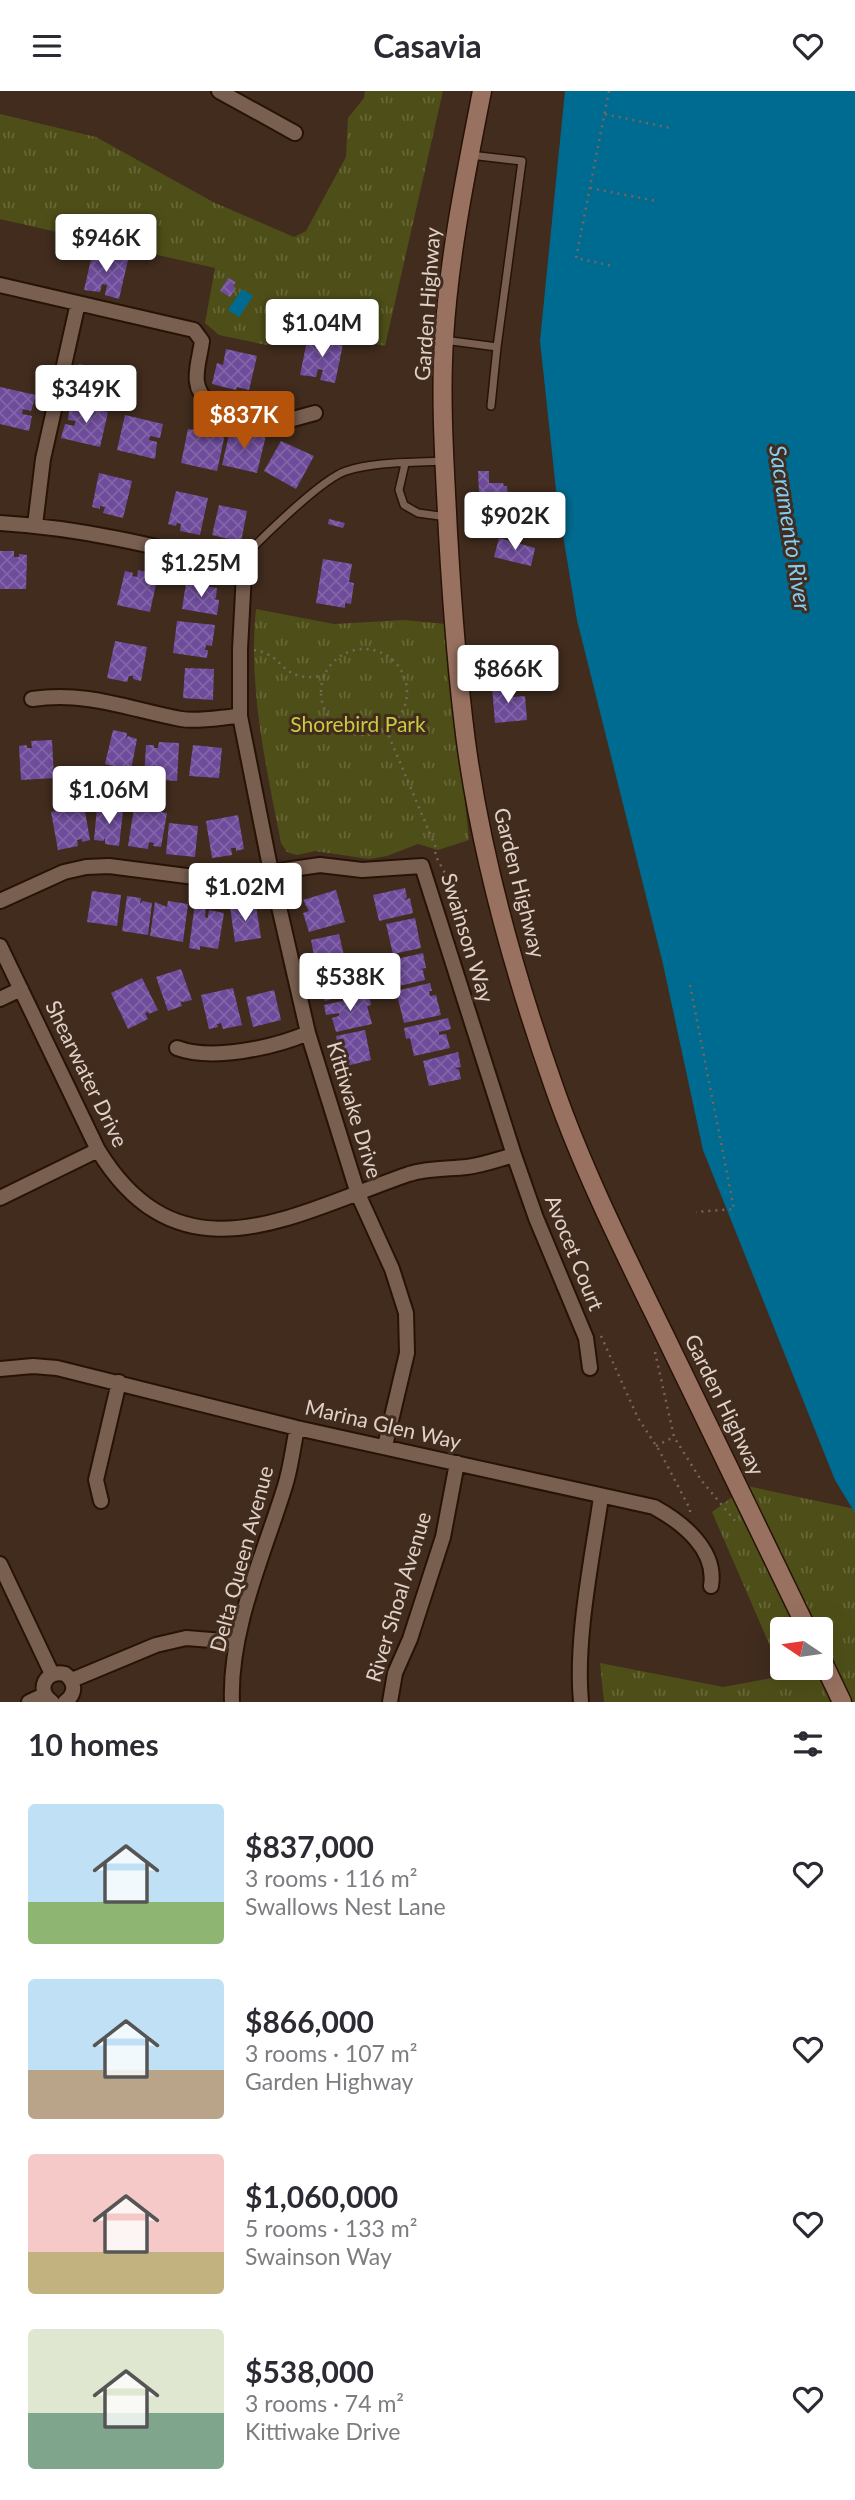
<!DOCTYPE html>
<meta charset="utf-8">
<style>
body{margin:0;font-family:Lato,sans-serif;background:#f7f7f7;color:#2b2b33;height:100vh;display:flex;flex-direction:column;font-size:26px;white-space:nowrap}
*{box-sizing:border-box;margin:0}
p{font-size:23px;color:#7c7c81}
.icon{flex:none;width:38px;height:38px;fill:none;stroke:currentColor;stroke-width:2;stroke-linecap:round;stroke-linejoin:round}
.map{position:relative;height:1611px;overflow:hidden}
.sheet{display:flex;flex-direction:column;background:#fff;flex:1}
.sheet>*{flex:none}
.needle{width:46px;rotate:283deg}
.tools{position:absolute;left:770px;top:1526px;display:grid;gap:14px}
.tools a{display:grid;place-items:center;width:63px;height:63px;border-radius:7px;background:#fff;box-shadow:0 7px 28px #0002;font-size:35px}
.price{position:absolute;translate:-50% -60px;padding:0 16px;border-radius:7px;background:#fff;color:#222;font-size:23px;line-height:46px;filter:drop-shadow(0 2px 4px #0008)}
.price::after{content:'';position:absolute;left:50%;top:42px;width:21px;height:16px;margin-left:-10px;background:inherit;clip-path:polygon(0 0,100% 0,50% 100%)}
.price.active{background:#b45309;color:#fff}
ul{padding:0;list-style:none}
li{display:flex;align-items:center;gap:21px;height:175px;padding:0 28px}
li span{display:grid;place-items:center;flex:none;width:196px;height:140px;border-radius:7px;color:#555}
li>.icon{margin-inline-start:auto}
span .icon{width:84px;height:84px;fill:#fffc;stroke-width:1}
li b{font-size:30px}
h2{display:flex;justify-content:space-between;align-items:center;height:84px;padding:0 28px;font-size:30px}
header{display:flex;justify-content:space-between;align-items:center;height:91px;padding:0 28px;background:#fff;font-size:32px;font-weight:700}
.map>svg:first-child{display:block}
.grass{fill:url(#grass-tufts);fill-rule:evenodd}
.water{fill:#006b91}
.building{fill:url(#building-cross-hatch)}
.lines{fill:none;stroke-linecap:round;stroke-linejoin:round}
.service-casing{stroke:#271306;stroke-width:10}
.minor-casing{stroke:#271306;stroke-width:18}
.secondary-casing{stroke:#271306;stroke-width:21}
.path{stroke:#786559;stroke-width:2.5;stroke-dasharray:2 5;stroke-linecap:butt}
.service{stroke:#785f50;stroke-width:7}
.minor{stroke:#785f50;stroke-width:14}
.secondary{stroke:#987160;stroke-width:18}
.labels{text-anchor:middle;stroke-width:6;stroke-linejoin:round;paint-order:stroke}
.street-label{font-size:21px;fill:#e0d1c9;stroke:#412c1e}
.park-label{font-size:21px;fill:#c9cb40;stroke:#412c1e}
.water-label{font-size:23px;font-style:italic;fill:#81cdf4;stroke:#412c1e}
</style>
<header><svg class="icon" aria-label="menu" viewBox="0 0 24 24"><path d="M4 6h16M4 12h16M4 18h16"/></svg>Casavia<svg class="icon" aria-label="heart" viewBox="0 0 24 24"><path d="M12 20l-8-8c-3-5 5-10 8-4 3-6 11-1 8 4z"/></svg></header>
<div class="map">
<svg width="855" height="1611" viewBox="0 0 855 1611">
<defs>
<pattern id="grass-tufts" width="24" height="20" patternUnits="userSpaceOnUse" patternTransform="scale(1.75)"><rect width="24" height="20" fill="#4e4f18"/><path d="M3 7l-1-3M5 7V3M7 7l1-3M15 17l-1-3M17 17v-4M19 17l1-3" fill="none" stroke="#676738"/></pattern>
<pattern id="building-cross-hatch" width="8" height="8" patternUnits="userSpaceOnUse" patternTransform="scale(1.75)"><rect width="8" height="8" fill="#6e4c9b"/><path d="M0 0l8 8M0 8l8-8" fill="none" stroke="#8265a8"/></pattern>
</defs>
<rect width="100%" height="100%" fill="#412c1e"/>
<!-- grass -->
<path class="grass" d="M 365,0 L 443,0 L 385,255 L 310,240 L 266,254 L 219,244 L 205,232 L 215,177 L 0,128 L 0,23 L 96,46 L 213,111 L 294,146 L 306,140 L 346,66 L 348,27 L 364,7 Z
M 256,518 L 334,533 L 404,529 L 446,533 L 469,749 L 438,759 L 418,753 L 387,765 L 369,768 L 315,760 L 297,764 L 287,761 L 281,752 C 266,675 248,596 256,518 Z
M 747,1395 L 855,1418 L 855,1611 L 604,1611 L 600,1572 L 723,1596 L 783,1585 L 712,1421 ZM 782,1538 L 821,1538 L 821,1577 L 782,1577 Z"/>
<!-- water -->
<path class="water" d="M 565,0 L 855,0 L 855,1422 L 835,1389 L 703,1059 L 663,873 L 577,529 L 557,408 L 540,250 Z
M 242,198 L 253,205 L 239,226 L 228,219 Z"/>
<!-- building -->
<path class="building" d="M 93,160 L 128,169 L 119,208 L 105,204 L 107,194 L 102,193 L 100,201 L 84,199 Z
M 228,187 L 236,191 L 233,195 L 236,197 L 230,206 L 220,200 Z
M 308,245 L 343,253 L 335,292 L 320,289 L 323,279 L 318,278 L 316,286 L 300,284 Z
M 226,258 L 257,265 L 249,299 L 237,296 L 236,299 L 212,293 L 217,272 L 223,274 Z
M 79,273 L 117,282 L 109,317 L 70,308 L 74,294 L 83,296 L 85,291 L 77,290 Z
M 0,296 L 36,304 L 31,320 L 23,318 L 22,323 L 32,325 L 29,340 L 0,333 Z
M 70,312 L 108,321 L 100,356 L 61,347 L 65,333 L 74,335 L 76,330 L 68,329 Z
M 125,324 L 163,333 L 160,347 L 150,345 L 149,349 L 157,351 L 155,368 L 117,359 Z
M 231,335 L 247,342 L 245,349 L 250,350 L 252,341 L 266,344 L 257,382 L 222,374 Z
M 188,338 L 225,343 L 217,380 L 181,372 Z
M 281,350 L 314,365 L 296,398 L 264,380 Z
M 478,380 L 489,380 L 489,392 L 503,392 L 504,395 L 507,395 L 508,413 L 504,413 L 504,421 L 480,422 Z
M 99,382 L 132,390 L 123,427 L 103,422 L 105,416 L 100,415 L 100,418 L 92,416 Z
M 176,400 L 208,407 L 200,444 L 180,440 L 181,433 L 177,432 L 176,435 L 168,433 Z
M 219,414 L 247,420 L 241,451 L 212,444 Z
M 329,428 L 345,432 L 343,437 L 328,433 Z
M 499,447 L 535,457 L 531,475 L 494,466 Z
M 0,460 L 14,460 L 14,466 L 19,466 L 19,463 L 27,464 L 26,498 L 0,498 Z
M 323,468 L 352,473 L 349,491 L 354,492 L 351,513 L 345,512 L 345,517 L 316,512 Z
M 138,479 L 158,484 L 150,521 L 117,514 L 125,480 L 133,482 L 132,485 L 137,486 Z
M 186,492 L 217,497 L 216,507 L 213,508 L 219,509 L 217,524 L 182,518 Z
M 177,530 L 215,534 L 212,555 L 206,554 L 205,559 L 208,559 L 207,567 L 173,562 Z
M 115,550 L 147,556 L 141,590 L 133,588 L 133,585 L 129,585 L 127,591 L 107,587 Z
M 185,577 L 214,578 L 213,609 L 183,607 Z
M 512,593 L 513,606 L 525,605 L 527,629 L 495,632 L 492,595 Z
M 113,639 L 127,642 L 126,648 L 128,645 L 137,648 L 131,679 L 105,673 Z
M 52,649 L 54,687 L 21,689 L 19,655 L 27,654 L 27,657 L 32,657 L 31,650 Z
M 159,651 L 179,652 L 177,690 L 144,688 L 146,654 L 154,654 L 154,657 L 158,657 Z
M 193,654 L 222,657 L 219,687 L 189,685 Z
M 84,715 L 90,749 L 82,751 L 82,748 L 77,749 L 78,755 L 58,759 L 51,721 Z
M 97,717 L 123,720 L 119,755 L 105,753 L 105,747 L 103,750 L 94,749 Z
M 134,717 L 167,722 L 161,756 L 153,755 L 154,752 L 149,751 L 148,758 L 128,755 Z
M 238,724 L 244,758 L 236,760 L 236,757 L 231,757 L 232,764 L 212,767 L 206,730 Z
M 169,732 L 198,735 L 195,766 L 166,763 Z
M 405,797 L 407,806 L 404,809 L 410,807 L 413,822 L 379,830 L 373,804 Z
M 336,799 L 345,831 L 309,841 L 303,822 L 309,820 L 303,809 Z
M 92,800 L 121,804 L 117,835 L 87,831 Z
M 127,805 L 141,807 L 140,813 L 143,810 L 152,812 L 148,844 L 122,840 Z
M 168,810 L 188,813 L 183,851 L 150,845 L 155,811 L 167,816 Z
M 195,812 L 206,814 L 205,826 L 208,827 L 209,819 L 224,822 L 218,858 L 200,855 L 200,859 L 189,857 Z
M 244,814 L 245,819 L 247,816 L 256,815 L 261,847 L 235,851 L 230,816 Z
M 415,827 L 421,857 L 393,863 L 386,833 Z
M 339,843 L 346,873 L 317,880 L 311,849 Z
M 423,862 L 426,877 L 420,878 L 423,879 L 425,889 L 394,896 L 388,870 Z
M 352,875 L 359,900 L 325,910 L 321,896 L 327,894 L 324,893 L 321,884 Z
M 181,878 L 192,909 L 183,911 L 180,910 L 182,915 L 168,920 L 156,886 Z
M 142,887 L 158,919 L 149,923 L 148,921 L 145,922 L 148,928 L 128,938 L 111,902 Z
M 430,892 L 432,900 L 429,900 L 430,905 L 436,904 L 441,924 L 404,932 L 396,900 Z
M 233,897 L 242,934 L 223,938 L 221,932 L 217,933 L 218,936 L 209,938 L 201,904 Z
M 274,899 L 281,929 L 253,936 L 246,906 Z
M 369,904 L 371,914 L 367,915 L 372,933 L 336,941 L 332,927 L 339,925 L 339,922 L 326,924 L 324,914 Z
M 448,927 L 451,938 L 439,941 L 439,944 L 446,943 L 450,957 L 414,965 L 410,947 L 406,948 L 404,937 Z
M 365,939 L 371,969 L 342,976 L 336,945 Z
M 458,961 L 461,976 L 455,977 L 459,979 L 461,988 L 429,995 L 423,970 Z"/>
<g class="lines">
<!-- service casing -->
<g class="service-casing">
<path id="service" d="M 444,249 L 497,256 L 522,70 L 470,64
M 491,315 L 497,256
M 405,373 L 399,399 L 404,414 L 418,422 L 447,426
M 236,475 C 255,453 321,388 346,380 C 377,370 411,372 443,370"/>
</g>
<!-- minor casing -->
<g class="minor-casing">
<path id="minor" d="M 219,0 L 295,42
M 0,194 L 194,239 L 202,250 C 199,273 188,296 210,312 L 293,328 L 315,322
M 0,432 C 83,437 155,455 236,475 L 244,482 L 240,558 L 240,625 L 271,781 L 308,942 L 358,1103 L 392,1178 L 406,1222 L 407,1262 L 385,1355
M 35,434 L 43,368 L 78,212
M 32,608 C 88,600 128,618 181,628 C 199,631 222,626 240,625
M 0,810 L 64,781 L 86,776 L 109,775 L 218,789 L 255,787 L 271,781 L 320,774 L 362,779 L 422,775 L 514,1064 L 536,1127 L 586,1247 L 590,1277
M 0,855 L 98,1059 C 181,1195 295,1122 409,1083 C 428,1077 448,1078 467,1076 C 483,1074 499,1068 514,1064
M 0,908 L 21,898
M 177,957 C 212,970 273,957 308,942
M 0,1107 L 98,1059
M 0,1278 L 33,1275 L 57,1277 L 297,1337 L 654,1416 C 683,1432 717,1459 711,1495
M 101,1410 L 96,1389 L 119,1291
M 0,1473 L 52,1583
M 72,1589 L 156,1554 L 186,1547 L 237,1551
M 29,1611 L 44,1604
M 52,1611 C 35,1599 46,1578 65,1583 C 76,1591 76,1603 65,1611
M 232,1611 C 229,1539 264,1463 285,1395 C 291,1376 293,1356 297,1337
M 390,1611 L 395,1582 L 410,1548 L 443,1446 L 457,1372
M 581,1611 C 575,1549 592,1468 601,1406"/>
</g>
<!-- secondary casing -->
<g class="secondary-casing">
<path id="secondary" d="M 482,0 C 466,82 449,164 444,248 C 440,312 445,378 448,442 C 452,512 457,582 466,651 C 482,769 515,885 554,996 C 584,1082 626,1165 666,1247 C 713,1344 760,1441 807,1538
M 821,1567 L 842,1611"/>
</g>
<!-- path -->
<path class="path" d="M 609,0 L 576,167 L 613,175
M 605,23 L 670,37
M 590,97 L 656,110
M321 601a43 43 0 1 1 86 0a43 43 0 1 1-86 0Z
M 254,559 C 287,564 280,594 325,584
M 386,638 L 436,757 L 435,764 L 445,782 L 446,800
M 690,894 L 734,1118 L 696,1121
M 601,1245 L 638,1327 L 659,1359 L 690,1418 L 690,1423
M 655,1261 L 674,1346 L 701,1389 L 736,1431
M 656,1355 L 674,1346"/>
<!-- service -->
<use href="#service" class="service"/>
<!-- minor -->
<use href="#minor" class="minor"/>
<!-- secondary -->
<use href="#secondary" class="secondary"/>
</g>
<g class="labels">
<!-- street labels -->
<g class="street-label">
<text transform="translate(428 213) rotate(-86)" y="7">Garden Highway</text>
<text transform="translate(519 792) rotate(76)" y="7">Garden Highway</text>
<text transform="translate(467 847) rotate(73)" y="7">Swainson Way</text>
<text transform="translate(86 983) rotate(64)" y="7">Shearwater Drive</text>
<text transform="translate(354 1019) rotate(73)" y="7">Kittiwake Drive</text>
<text transform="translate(574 1162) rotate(68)" y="7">Avocet Court</text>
<text transform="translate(724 1314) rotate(64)" y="7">Garden Highway</text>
<text transform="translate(383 1334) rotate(13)" y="7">Marina Glen Way</text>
<text transform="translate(242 1468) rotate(-75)" y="7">Delta Queen Avenue</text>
<text transform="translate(399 1506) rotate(-73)" y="7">River Shoal Avenue</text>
</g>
<!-- park labels -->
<g class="park-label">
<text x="358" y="641">Shorebird Park</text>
</g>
<!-- water labels -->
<g class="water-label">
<text transform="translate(790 437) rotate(81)" y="8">Sacramento River</text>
</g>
</g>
</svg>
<div class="tools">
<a><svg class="needle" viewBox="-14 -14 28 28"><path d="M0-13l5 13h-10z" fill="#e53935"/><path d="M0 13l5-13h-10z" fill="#7c7c81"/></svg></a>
</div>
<b class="price" style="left:106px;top:183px">$946K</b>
<b class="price" style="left:322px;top:268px">$1.04M</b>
<b class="price" style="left:86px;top:334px">$349K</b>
<b class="price active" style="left:244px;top:360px">$837K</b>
<b class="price" style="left:515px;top:461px">$902K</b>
<b class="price" style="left:201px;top:508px">$1.25M</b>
<b class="price" style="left:508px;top:614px">$866K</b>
<b class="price" style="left:109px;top:735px">$1.06M</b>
<b class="price" style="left:245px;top:832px">$1.02M</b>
<b class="price" style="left:350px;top:922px">$538K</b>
</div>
<section class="sheet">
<h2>10 homes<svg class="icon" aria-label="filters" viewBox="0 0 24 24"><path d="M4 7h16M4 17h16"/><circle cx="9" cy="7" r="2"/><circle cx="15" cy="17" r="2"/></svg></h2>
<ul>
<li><span style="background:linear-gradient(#bfe0f5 70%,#8fb573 0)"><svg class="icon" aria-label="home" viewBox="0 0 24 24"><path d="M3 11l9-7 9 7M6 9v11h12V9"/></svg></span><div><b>$837,000</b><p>3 rooms · 116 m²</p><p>Swallows Nest Lane</p></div><svg class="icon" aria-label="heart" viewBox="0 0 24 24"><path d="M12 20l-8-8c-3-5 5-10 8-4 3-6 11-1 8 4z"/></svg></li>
<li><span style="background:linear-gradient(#bfe0f5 65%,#b9a48a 0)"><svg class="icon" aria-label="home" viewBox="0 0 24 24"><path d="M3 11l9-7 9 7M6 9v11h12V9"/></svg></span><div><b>$866,000</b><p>3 rooms · 107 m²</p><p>Garden Highway</p></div><svg class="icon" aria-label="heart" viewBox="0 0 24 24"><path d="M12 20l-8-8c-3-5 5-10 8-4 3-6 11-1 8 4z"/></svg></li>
<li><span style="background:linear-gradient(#f6c9c9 70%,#c2b280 0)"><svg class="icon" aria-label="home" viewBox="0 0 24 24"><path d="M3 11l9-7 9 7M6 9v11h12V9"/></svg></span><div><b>$1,060,000</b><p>5 rooms · 133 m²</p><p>Swainson Way</p></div><svg class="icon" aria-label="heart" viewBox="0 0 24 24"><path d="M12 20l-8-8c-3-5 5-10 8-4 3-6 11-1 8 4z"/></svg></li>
<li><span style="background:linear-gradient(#dfe7d0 60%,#7fa58c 0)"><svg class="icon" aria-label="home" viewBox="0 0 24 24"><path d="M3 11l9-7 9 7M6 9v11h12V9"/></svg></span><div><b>$538,000</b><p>3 rooms · 74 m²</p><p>Kittiwake Drive</p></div><svg class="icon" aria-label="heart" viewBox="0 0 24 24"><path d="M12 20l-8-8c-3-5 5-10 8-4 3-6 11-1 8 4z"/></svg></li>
</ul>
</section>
